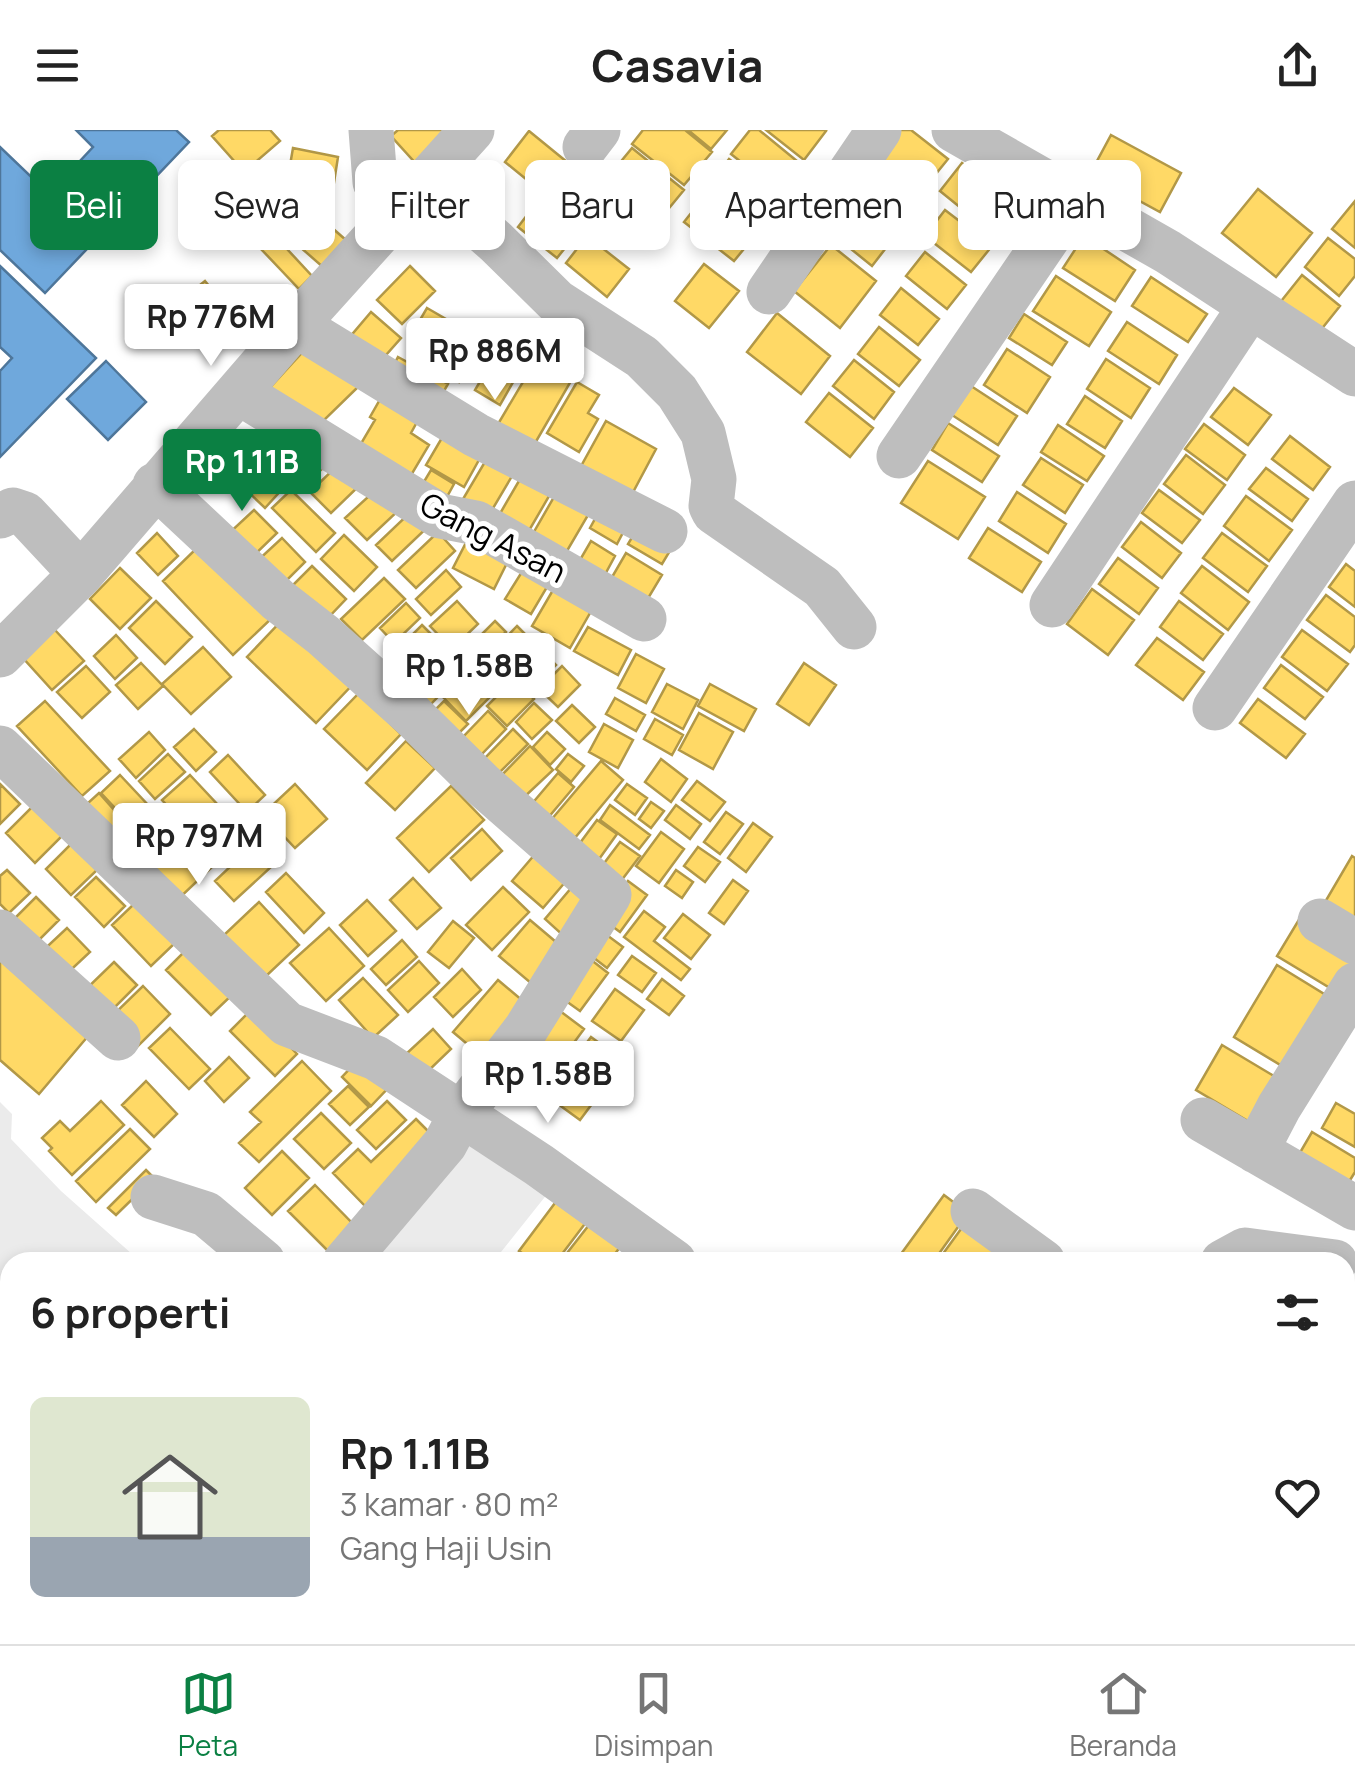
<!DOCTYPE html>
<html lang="id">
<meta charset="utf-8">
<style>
body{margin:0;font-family:Manrope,sans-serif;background:#f6f6f6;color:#222;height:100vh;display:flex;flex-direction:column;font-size:38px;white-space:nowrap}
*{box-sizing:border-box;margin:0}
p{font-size:32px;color:#767676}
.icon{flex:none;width:55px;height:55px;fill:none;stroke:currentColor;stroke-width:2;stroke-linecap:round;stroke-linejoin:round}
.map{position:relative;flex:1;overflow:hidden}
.sheet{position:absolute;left:0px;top:1122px;width:1355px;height:392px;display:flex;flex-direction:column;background:#fff;border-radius:30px 30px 0 0;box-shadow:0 5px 15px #0003}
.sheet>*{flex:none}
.top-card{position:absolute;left:30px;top:30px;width:1295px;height:90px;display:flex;gap:20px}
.price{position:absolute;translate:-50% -85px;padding:0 22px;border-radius:10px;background:#fff;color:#222;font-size:32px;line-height:65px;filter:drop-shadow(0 2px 5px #0008)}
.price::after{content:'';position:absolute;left:50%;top:60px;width:30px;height:22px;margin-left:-15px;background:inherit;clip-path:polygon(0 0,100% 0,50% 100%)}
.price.on{background:#0b8043;color:#fff}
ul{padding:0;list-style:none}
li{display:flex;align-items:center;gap:30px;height:250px;padding:0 30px}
li span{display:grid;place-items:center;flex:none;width:280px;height:200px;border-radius:15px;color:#555}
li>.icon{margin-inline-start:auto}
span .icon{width:120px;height:120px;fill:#fffc;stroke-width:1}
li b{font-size:42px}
h2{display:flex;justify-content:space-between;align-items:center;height:120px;padding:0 30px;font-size:42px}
.pill{padding:0 35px;border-radius:15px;background:#fff;box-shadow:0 5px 15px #0003;font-size:35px;line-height:90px}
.pill.on{background:#0b8043;color:#fff}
header{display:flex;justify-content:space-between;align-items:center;height:130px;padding:0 30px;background:#fff;font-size:45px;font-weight:700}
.dock{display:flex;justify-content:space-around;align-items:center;height:140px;border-top:2px solid #e0e0e0;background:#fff;font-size:28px;color:#767676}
.dock a{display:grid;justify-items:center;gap:5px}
.dock .on{color:#0b8043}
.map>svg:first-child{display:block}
.grass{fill:#ebebeb}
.water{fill:url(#water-waves)}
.homes{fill:#ffd966;stroke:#b29847;stroke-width:2.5}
.schools{fill:#6fa8dc;stroke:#4e769a;stroke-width:2.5}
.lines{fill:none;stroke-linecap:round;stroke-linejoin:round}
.minor{stroke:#bebebe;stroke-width:45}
.labels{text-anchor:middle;stroke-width:10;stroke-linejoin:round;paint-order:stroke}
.street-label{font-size:32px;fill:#000;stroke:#fff}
</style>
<header><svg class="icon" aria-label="menu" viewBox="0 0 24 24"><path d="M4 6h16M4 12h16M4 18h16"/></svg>Casavia<svg class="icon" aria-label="share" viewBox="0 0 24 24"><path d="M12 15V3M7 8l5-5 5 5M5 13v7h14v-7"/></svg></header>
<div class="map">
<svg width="1355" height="1514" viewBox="0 0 1355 1514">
<defs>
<pattern id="water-waves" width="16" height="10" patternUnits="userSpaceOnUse" patternTransform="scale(2.5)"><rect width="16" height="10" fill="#bdbdbd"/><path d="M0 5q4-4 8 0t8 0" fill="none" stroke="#a1a1a1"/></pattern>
</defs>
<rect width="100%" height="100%" fill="#fff"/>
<!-- grass -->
<path class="grass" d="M 0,972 L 12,984 L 11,1009 L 61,1061 L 141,1132 L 10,1132 L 10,1356 L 0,1348 Z
M 469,998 L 552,1058 L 493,1132 L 352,1132 Z"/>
<!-- water -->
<path class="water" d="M 190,1505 L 656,1505 L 652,1514 L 186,1514 Z"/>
<!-- homes -->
<path class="homes" d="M 219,0 L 270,0 L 280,11 L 244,42 L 212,6 Z
M 398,0 L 459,0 L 419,37 L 391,6 Z
M 643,0 L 685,0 L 712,22 L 684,55 L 632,14 Z
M 688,0 L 727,0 L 711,19 Z
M 750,0 L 759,0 L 803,36 L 781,64 L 731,24 Z
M 766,0 L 824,0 L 826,1 L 804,30 Z
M 899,0 L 911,0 L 948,29 L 918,66 L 874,31 Z
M 529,1 L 567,32 L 543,63 L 505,32 Z
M 1111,5 L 1181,43 L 1160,82 L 1090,44 Z
M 293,18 L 338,27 L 330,78 L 284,70 Z
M 632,18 L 684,60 L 656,94 L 604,52 Z
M 729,29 L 780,69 L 757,98 L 707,58 Z
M 962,33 L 1016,75 L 993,104 L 940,61 Z
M 570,41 L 624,84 L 605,108 L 552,65 Z
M 873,49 L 908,77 L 888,102 L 852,74 Z
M 1258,59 L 1312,103 L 1276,147 L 1222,103 Z
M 707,63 L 757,103 L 734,131 L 684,92 Z
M 1355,71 L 1355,118 L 1332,99 Z
M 537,72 L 577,103 L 557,128 L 518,97 Z
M 945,80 L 992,116 L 971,142 L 925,106 Z
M 314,82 L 347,111 L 324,138 L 291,109 Z
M 852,84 L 889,114 L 872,136 L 835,106 Z
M 275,106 L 312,146 L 299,159 L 261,119 Z
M 587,106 L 629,139 L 607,167 L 566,133 Z
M 1084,106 L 1135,140 L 1115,171 L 1063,138 Z
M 1328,108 L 1355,129 L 1355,146 L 1339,166 L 1305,137 Z
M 831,115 L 876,151 L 840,198 L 794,161 Z
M 925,122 L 966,155 L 947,179 L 906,146 Z
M 704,134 L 739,161 L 709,198 L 675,171 Z
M 410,136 L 435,161 L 402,194 L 377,170 Z
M 1302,145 L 1340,176 L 1316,206 L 1278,175 Z
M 1056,146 L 1111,182 L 1089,216 L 1033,181 Z
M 1151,147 L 1207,184 L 1188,212 L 1132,176 Z
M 205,151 L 241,195 L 207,223 L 171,178 Z
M 901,158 L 939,189 L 918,215 L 880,185 Z
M 427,178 L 458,196 L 449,212 L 417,195 Z
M 371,182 L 401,208 L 378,234 L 349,208 Z
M 777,183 L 830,226 L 801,264 L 747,222 Z
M 1024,184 L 1067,212 L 1052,235 L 1009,208 Z
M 1127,192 L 1177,225 L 1159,254 L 1108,221 Z
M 879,197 L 920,230 L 899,256 L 858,224 Z
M 423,204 L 471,230 L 459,252 L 412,226 Z
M 311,213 L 359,256 L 316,298 L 265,263 Z
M 499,219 L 524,233 L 500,275 L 475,260 Z
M 1007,219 L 1050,247 L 1027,283 L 984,255 Z
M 398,227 L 448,254 L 437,273 L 388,246 Z
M 1106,229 L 1150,258 L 1131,288 L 1087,259 Z
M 536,230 L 571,251 L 534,315 L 498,294 Z
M 854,230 L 894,262 L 874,289 L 833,256 Z
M 577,252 L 599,265 L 588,283 L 598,289 L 579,322 L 547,303 Z
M 971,256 L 1017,286 L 998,315 L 952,285 Z
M 1234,258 L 1271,285 L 1248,315 L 1211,287 Z
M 386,259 L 423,281 L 411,303 L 429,315 L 407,352 L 356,322 L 375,290 L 370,287 Z
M 829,263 L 873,298 L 850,327 L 806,292 Z
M 1085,266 L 1122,291 L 1105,318 L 1067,294 Z
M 606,291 L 656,319 L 631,366 L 580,338 Z
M 948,293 L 999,326 L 982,352 L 932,320 Z
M 1204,294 L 1245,325 L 1227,350 L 1185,319 Z
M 1058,295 L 1104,326 L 1087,351 L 1041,322 Z
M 292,303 L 324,337 L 301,359 L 269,325 Z
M 443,306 L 480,328 L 464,357 L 426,335 Z
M 1290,306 L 1330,337 L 1313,360 L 1272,329 Z
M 489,325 L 515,341 L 489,385 L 463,369 Z
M 1186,325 L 1225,355 L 1203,384 L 1164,354 Z
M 1041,328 L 1083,355 L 1065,383 L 1023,355 Z
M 928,331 L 985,367 L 958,409 L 901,373 Z
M 341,332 L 362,353 L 331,383 L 310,362 Z
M 262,335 L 285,356 L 265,378 L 242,356 Z
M 1266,338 L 1308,369 L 1292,391 L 1249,359 Z
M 431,340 L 454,354 L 443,374 L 419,360 Z
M 523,344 L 552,361 L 527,404 L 498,387 Z
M 380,356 L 401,378 L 367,410 L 345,388 Z
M 291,360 L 335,403 L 316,422 L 272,378 Z
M 558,360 L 591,380 L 564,426 L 531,407 Z
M 1159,360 L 1200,390 L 1182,413 L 1142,383 Z
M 1017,362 L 1066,394 L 1048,423 L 999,391 Z
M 1246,366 L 1292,400 L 1269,431 L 1224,396 Z
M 417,376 L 433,392 L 392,431 L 376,415 Z
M 601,378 L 628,393 L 617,414 L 590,398 Z
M 254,380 L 277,403 L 249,430 L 226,406 Z
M 1141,392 L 1181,423 L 1162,448 L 1122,417 Z
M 640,394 L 674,414 L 662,434 L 628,414 Z
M 988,398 L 1041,432 L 1022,462 L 969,428 Z
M 472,401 L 513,421 L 494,459 L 453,438 Z
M 438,402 L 455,421 L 416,458 L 398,440 Z
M 157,403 L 178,426 L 158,445 L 137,423 Z
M 1222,403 L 1267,436 L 1248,462 L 1203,428 Z
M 344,405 L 377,437 L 354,461 L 321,429 Z
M 282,408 L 305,432 L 279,458 L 255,433 Z
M 591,411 L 615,426 L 602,450 L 577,435 Z
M 202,413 L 273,487 L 233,525 L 163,451 Z
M 626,423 L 662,445 L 644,475 L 608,454 Z
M 1118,428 L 1158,458 L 1139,484 L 1099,454 Z
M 1346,434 L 1355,441 L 1355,477 L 1329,457 Z
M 312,436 L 346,469 L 326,490 L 291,457 Z
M 1202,436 L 1249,472 L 1228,500 L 1181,463 Z
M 525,437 L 550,452 L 531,484 L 505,469 Z
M 120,438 L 151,468 L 120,499 L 90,469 Z
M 446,440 L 461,457 L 431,485 L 416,469 Z
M 384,448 L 405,469 L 362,510 L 341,489 Z
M 560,448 L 598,469 L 570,518 L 532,496 Z
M 1092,459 L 1134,490 L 1108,525 L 1067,494 Z
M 1326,465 L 1355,487 L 1355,515 L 1350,522 L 1307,490 Z
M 156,471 L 192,507 L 165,534 L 129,498 Z
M 457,471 L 478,494 L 452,519 L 430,496 Z
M 1179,471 L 1223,504 L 1203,530 L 1160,497 Z
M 406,473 L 420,488 L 394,513 L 380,498 Z
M 286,486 L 355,552 L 316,593 L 247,527 Z
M 495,491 L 506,502 L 487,520 L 476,510 Z
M 422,495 L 450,523 L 410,564 L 382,535 Z
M 517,496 L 531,510 L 508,533 L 495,519 Z
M 588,497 L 631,520 L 618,545 L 574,521 Z
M 54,499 L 84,531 L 52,560 L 23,528 Z
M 1302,500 L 1348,534 L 1327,561 L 1282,527 Z
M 116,505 L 137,528 L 115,549 L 94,526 Z
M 1157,508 L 1204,542 L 1183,570 L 1136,535 Z
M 537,516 L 556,535 L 532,558 L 514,539 Z
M 203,517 L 231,547 L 191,584 L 162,554 Z
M 460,521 L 471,533 L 429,576 L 417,564 Z
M 483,524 L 509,548 L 466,591 L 442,566 Z
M 636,524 L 664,539 L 646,573 L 618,558 Z
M 141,533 L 163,556 L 138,579 L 116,555 Z
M 804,533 L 836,555 L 809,595 L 777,574 Z
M 1281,535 L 1323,567 L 1305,589 L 1264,558 Z
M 86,536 L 110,562 L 82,588 L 57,562 Z
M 562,536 L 580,555 L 558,577 L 539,559 Z
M 514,549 L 534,569 L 507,596 L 487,576 Z
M 667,554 L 698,570 L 683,599 L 652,582 Z
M 710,554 L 756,579 L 744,601 L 698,576 Z
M 359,563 L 401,604 L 367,640 L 324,599 Z
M 615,568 L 645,585 L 636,601 L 606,584 Z
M 1258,569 L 1305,604 L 1286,628 L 1240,593 Z
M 45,571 L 110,641 L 82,666 L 17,596 Z
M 444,571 L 468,594 L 455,607 L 432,583 Z
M 534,573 L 552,590 L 532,609 L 516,592 Z
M 572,575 L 595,597 L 579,613 L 556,591 Z
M 488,581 L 506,599 L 480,626 L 462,608 Z
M 699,583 L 733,602 L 713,639 L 679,620 Z
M 655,589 L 683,605 L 672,625 L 644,609 Z
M 604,594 L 633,610 L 618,638 L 589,622 Z
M 194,599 L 216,622 L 196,641 L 174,617 Z
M 513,599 L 528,614 L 497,645 L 483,630 Z
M 149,602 L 165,620 L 136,648 L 119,629 Z
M 547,602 L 565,619 L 550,635 L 533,617 Z
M 406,611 L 435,638 L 395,680 L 366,653 Z
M 530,616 L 553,640 L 520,671 L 498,649 Z
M 168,624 L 185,642 L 155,669 L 139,651 Z
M 568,624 L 584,636 L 571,652 L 556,639 Z
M 228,625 L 265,665 L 247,682 L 210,642 Z
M 661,629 L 687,649 L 671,672 L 645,652 Z
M 601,631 L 623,650 L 574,709 L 551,690 Z
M 558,643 L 574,657 L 547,689 L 530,676 Z
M 120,645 L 149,676 L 130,694 L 101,663 Z
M 190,645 L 218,675 L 190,700 L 162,670 Z
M 697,651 L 725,672 L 710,691 L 682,670 Z
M 0,654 L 20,674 L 0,694 Z
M 295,654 L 327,689 L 295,718 L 263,684 Z
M 627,654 L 647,668 L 635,685 L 615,670 Z
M 451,656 L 484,690 L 429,742 L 397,708 Z
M 99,663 L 138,707 L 117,726 L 77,683 Z
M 651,672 L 664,681 L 651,698 L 639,689 Z
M 610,675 L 650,705 L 639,719 L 600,690 Z
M 676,675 L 701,694 L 690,709 L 665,690 Z
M 33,676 L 62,706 L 35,733 L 6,703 Z
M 230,678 L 251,700 L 229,720 L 209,697 Z
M 158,680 L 178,702 L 160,719 L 140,698 Z
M 726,682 L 743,694 L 720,724 L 704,712 Z
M 597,690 L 617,704 L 597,732 L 577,717 Z
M 753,693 L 772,707 L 746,742 L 728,728 Z
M 482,699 L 502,721 L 471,750 L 451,728 Z
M 661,702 L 684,719 L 659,753 L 636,736 Z
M 185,708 L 212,737 L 172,775 L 145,746 Z
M 620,712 L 640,726 L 621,751 L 602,736 Z
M 72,713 L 97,740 L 71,765 L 46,739 Z
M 252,716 L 271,737 L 234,771 L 215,751 Z
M 542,716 L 573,743 L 543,778 L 512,751 Z
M 698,717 L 720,732 L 705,752 L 684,736 Z
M 1352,726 L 1355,728 L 1355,806 L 1318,784 Z
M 7,740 L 30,763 L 9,783 L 0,774 L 0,746 Z
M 676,740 L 693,752 L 682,768 L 665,756 Z
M 286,743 L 324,783 L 304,803 L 266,762 Z
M 96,747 L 125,776 L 104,797 L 75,767 Z
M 413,748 L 441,778 L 417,799 L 390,770 Z
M 733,750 L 748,761 L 724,794 L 709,783 Z
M 628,751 L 647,765 L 620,802 L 601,788 Z
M 503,757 L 529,782 L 492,820 L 466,795 Z
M 572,757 L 593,776 L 566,808 L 545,789 Z
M 36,767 L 59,790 L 31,818 L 8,795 Z
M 367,770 L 396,801 L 368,826 L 340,795 Z
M 259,772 L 299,815 L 264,848 L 224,805 Z
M 135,773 L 175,813 L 151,836 L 112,795 Z
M 644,781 L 665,797 L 654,811 L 690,839 L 681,850 L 624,807 Z
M 683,784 L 710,805 L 691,829 L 664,808 Z
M 1300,788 L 1355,821 L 1355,839 L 1340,864 L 1277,826 Z
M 530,790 L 569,823 L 538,859 L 499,826 Z
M 453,791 L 474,808 L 449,838 L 428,822 Z
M 596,797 L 623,817 L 607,838 L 581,818 Z
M 67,798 L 90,822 L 59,851 L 36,827 Z
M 329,798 L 364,836 L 326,871 L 290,833 Z
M 402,810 L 417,827 L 386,855 L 371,839 Z
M 189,817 L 234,863 L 211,885 L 166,840 Z
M 581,822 L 608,843 L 580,881 L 552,861 Z
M 632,826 L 656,843 L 642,862 L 618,845 Z
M 0,830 L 89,905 L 39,964 L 0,930 Z
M 419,831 L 439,853 L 408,882 L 388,860 Z
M 114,832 L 137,855 L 105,887 L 82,863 Z
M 1277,835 L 1329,867 L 1287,939 L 1234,907 Z
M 462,839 L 481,860 L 453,887 L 434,867 Z
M 363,848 L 398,885 L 373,908 L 339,870 Z
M 662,849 L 684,866 L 669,885 L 647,869 Z
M 498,850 L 530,877 L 485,929 L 453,902 Z
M 143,856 L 170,884 L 134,920 L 107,891 Z
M 615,859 L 644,880 L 621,911 L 592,891 Z
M 552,875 L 584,899 L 537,963 L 505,939 Z
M 253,878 L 297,924 L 275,946 L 230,901 Z
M 170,898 L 210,939 L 189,959 L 149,918 Z
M 433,899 L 451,919 L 425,944 L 406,924 Z
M 591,907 L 624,931 L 580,990 L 547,966 Z
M 1222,915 L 1284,952 L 1258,997 L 1196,960 Z
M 229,927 L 249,948 L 224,972 L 205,951 Z
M 360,928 L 391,955 L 371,976 L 342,947 Z
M 302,931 L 331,961 L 259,1032 L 239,1013 L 261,992 L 250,982 Z
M 146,951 L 177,984 L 154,1007 L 122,975 Z
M 348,956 L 369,977 L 350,995 L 329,974 Z
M 101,971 L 124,995 L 72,1045 L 49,1021 L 52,1018 L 42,1008 L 60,991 L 70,1001 Z
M 387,971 L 406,990 L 376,1019 L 357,1000 Z
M 1336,973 L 1355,984 L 1355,1017 L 1322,998 Z
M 321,983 L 351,1013 L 324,1039 L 294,1009 Z
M 416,989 L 437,1010 L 367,1078 L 333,1043 L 358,1019 L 371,1032 Z
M 130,999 L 150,1019 L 96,1072 L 76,1051 Z
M 1312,1002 L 1355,1028 L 1355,1042 L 1347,1055 L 1298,1026 Z
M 282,1021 L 309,1048 L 272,1085 L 245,1058 Z
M 146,1040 L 154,1048 L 116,1085 L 108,1078 Z
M 315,1055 L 356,1097 L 329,1122 L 288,1081 Z
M 944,1065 L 968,1083 L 933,1132 L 913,1132 L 901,1124 Z
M 558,1069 L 587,1091 L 556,1132 L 535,1132 L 519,1121 Z
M 969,1088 L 1004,1113 L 990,1132 L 937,1132 Z
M 589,1095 L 620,1117 L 609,1132 L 560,1132 Z
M 1352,1269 L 1355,1272 L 1355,1328 L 1349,1334 L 1345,1330 L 1345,1276 Z
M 1355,1462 L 1355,1514 L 1335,1514 L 1326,1505 L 1345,1505 L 1345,1472 Z
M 63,1505 L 98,1505 L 107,1511 L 105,1514 L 69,1514 Z
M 135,1505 L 188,1505 L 182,1514 L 130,1514 Z
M 828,1505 L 873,1505 L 867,1514 L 823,1514 Z
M 1116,1505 L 1157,1505 L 1149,1514 L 1126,1514 Z"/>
<!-- schools -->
<path class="schools" d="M 76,0 L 176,0 L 189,12 L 45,163 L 0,120 L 0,17 L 49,64 L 93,17 Z
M 0,136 L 96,228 L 0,327 L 0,241 L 12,228 L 0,217 Z
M 106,231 L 146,272 L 108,310 L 67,269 Z"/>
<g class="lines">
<!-- minor -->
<path class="minor" d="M 371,0 L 375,52 L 400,82
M 954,0 L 1168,122 L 1355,244
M 585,17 L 598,0
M 426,51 L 496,112 L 557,172 L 642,227 L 677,262 L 703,303 L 714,349 L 711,376 L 714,382 L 822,457 L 854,497
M 769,162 L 879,0
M 296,195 L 476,305 L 665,401
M 240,263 L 440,386 L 476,393 L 644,489
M 899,326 L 1075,68
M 155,355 L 278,470 L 323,505 L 412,585 L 483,655 L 609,765 L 526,899 L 461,984 L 445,1014 L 345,1132
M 0,386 L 13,380 L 25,384 L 81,444
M 1052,475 L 1250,177
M 0,525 L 81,444 L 296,195 L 472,0
M 1215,578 L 1355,373
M 0,618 L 287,894 L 376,928 L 539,1035 L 674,1132
M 1320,791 L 1355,812
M 0,802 L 118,908
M 1203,990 L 1355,1078
M 1256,1021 L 1279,977 L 1355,855
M 153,1067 L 206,1084 L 263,1132
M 973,1081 L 1043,1132
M 1223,1132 L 1245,1120 L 1335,1132
M 1345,1355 L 1355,1363
M 0,1384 L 10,1393
M 1058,1505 L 1072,1514
M 46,1514 L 51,1505
M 1224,1514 L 1230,1505"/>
</g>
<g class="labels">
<!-- street labels -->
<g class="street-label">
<text transform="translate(493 408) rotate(27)" y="11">Gang Asan</text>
</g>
</g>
</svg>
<b class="price" style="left:211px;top:239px">Rp 776M</b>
<b class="price" style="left:495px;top:273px">Rp 886M</b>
<b class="price on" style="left:242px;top:384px">Rp 1.11B</b>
<b class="price" style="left:469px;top:588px">Rp 1.58B</b>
<b class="price" style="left:199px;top:758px">Rp 797M</b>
<b class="price" style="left:548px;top:996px">Rp 1.58B</b>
<div class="top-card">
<a class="pill on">Beli</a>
<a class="pill">Sewa</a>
<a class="pill">Filter</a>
<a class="pill">Baru</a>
<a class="pill">Apartemen</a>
<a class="pill">Rumah</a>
</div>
<section class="sheet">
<h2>6 properti<svg class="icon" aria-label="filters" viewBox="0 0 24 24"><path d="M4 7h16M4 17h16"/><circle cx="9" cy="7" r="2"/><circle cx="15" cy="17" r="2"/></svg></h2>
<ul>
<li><span style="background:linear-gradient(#dfe7d0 70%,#9aa5b1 0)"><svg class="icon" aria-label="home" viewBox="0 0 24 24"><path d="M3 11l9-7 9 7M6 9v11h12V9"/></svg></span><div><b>Rp 1.11B</b><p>3 kamar · 80 m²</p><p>Gang Haji Usin</p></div><svg class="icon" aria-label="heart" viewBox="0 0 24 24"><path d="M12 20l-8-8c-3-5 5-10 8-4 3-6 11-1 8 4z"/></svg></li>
</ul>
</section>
</div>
<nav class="dock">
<a class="on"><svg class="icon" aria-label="map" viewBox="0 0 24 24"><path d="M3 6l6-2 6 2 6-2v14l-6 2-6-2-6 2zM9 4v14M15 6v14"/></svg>Peta</a>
<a><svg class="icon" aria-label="saved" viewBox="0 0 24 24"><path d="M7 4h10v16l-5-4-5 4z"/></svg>Disimpan</a>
<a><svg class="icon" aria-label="home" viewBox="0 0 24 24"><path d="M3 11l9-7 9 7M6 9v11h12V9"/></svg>Beranda</a>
</nav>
